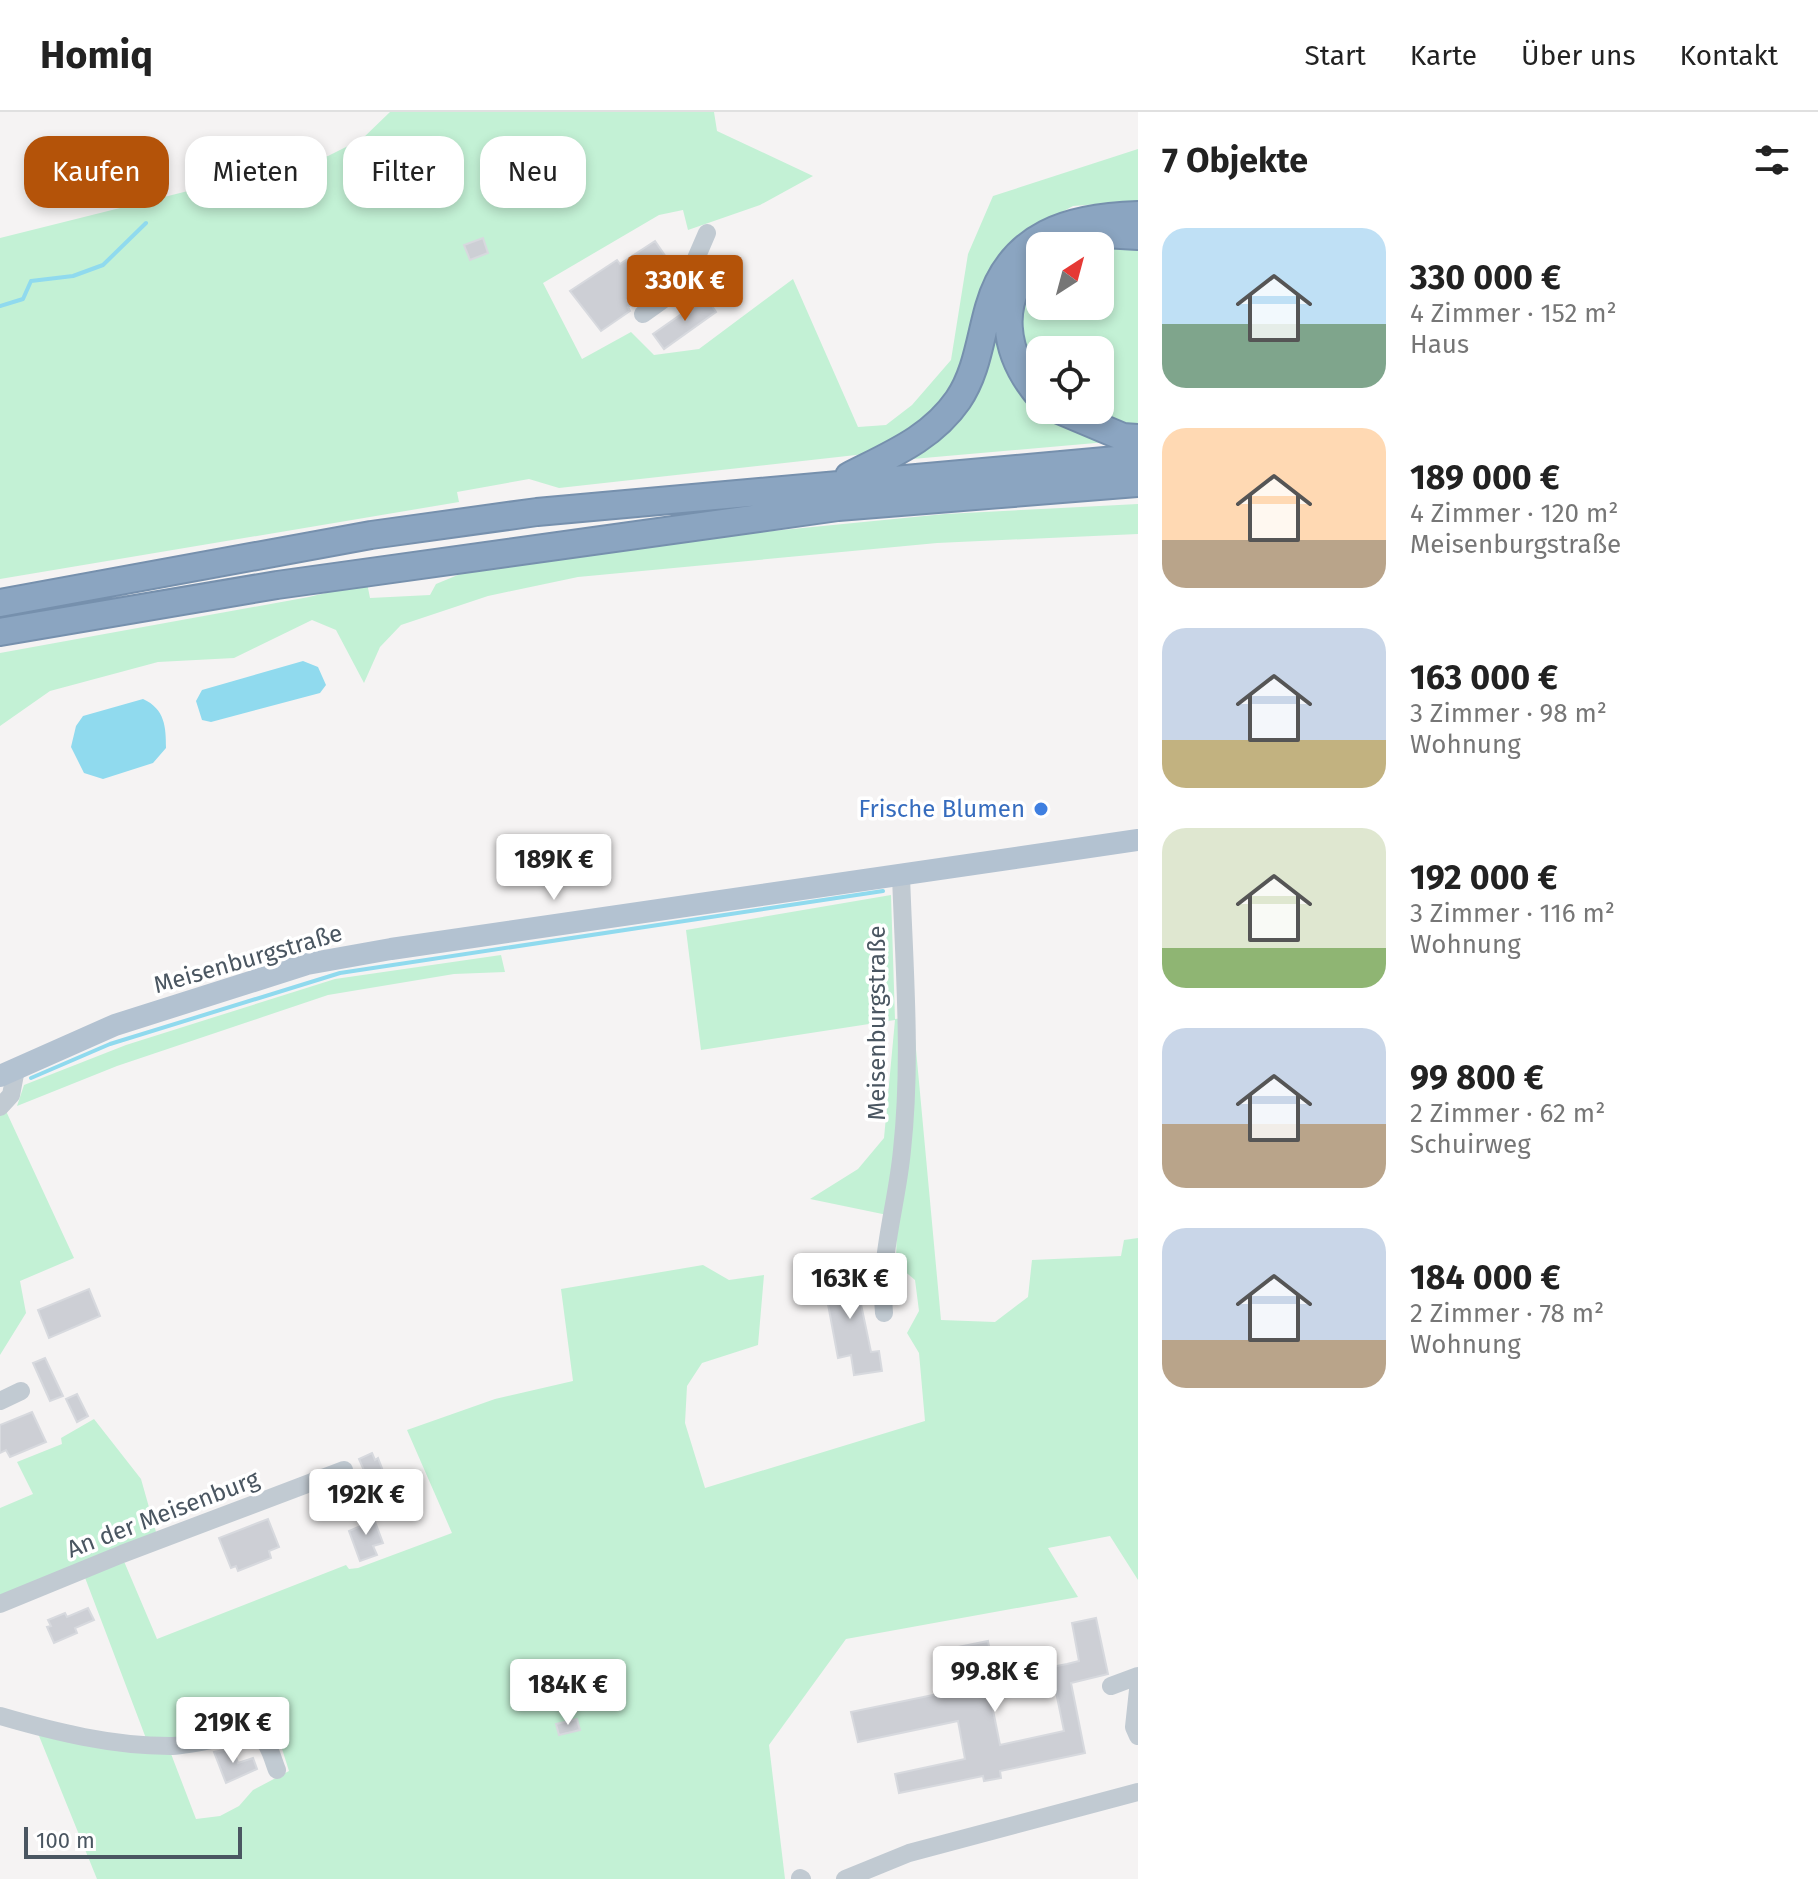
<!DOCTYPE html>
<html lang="de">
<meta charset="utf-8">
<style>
body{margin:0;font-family:"Fira Sans",sans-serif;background:#f6f6f6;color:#222;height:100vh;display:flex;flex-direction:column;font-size:30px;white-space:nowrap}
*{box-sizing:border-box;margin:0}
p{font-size:26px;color:#767676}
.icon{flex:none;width:44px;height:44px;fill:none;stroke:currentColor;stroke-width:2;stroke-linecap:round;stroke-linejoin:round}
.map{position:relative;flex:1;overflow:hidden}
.drawer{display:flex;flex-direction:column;background:#fff;width:680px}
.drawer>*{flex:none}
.banner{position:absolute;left:24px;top:24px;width:760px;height:72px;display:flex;gap:16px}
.needle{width:52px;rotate:36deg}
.fabs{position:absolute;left:1026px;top:120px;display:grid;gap:16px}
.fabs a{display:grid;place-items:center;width:88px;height:88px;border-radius:16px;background:#fff;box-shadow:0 4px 12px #0003;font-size:40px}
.scale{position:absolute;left:24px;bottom:20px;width:218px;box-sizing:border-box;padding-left:8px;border:4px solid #4a5661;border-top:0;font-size:22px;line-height:28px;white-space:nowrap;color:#4a5661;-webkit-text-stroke:6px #fff;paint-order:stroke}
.price{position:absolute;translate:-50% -68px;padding:0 18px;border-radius:8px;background:#fff;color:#222;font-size:26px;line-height:52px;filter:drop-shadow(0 2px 4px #0008)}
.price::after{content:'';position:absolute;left:50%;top:48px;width:24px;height:18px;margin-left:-12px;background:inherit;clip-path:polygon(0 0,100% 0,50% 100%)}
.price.current{background:#b45309;color:#fff}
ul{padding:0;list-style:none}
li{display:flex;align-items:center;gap:24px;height:200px;padding:0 24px}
li span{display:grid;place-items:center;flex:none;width:224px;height:160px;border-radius:24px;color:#555}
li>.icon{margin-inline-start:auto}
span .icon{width:96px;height:96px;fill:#fffc;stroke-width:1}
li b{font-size:34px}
h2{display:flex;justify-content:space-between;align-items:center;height:96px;padding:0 24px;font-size:34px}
.tag{padding:0 28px;border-radius:24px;background:#fff;box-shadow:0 4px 12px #0003;font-size:28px;line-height:72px}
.tag.current{background:#b45309;color:#fff}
header{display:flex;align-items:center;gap:48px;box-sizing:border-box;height:112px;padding:0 40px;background:#fff;border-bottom:2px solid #e0e0e0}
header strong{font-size:38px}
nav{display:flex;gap:44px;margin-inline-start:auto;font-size:28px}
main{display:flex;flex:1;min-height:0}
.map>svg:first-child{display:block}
.green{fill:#c3f1d5;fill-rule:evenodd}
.water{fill:#90daee}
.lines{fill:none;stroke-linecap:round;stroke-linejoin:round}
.stream{stroke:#90daee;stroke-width:4}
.building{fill:#cdcfd5;stroke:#d7d9de;stroke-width:2;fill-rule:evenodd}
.highway-casing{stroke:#7690ad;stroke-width:30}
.minor{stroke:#c1cad2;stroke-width:18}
.major{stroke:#b3c2d1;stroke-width:22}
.highway{stroke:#8ba5c1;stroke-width:26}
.shop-dot{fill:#3f7fe0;stroke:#fff;stroke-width:3}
.labels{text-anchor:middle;stroke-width:7;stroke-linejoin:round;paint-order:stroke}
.shop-label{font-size:24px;fill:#366cbe;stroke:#fff;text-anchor:end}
.street-label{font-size:24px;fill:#4a5661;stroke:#fff}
</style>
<header>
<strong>Homiq</strong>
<nav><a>Start</a><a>Karte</a><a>Über uns</a><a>Kontakt</a></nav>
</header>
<main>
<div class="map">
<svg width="1138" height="1767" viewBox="0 0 1138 1767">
<rect width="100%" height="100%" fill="#f5f3f3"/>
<!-- green -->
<path class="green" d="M 390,0 L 714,0 L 717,19 L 813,64 L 760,93 L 688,118 L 683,98 L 659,103 L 543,171 L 582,247 L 631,220 L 654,243 L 699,237 L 793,167 L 858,315 L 886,313 L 912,293 L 951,248 L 968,142 L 993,84 L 1138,37 L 1138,89 L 1073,94 L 1029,118 L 1007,136 L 986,167 L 964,259 L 934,304 L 903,330 L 865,342 L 559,376 L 529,367 L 457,380 L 459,390 L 0,467 L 0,126 L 328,44 L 362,27 Z
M 1105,133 L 1138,138 L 1138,315 L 1124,315 L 1085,298 L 1100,298 L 1100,238 L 1040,238 L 1040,267 L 1018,225 L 1026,183 L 1040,166 L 1040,194 L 1100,194 L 1100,134 Z
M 997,214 L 1040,298 L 1076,320 L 1107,330 L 901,348 Z
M 1138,392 L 1138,422 L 937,431 L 578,465 L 488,484 L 401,513 L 380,535 L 364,571 L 336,518 L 312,508 L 234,546 L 158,550 L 50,579 L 0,614 L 0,541 L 309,485 L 367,471 L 370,486 L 430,483 L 436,472 L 470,458 L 650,431 L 945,402 Z
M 891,783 L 895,907 L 913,905 L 941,1208 L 995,1210 L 1028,1185 L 1032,1148 L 1121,1144 L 1124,1128 L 1138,1126 L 1138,1468 L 1110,1424 L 1048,1436 L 1078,1485 L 846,1527 L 769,1633 L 785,1767 L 97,1767 L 37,1619 L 147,1629 L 84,1463 L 123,1447 L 157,1527 L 346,1453 L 349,1457 L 358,1456 L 452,1421 L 407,1318 L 495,1287 L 573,1269 L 561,1177 L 703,1153 L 729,1168 L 764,1163 L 758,1233 L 702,1251 L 687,1274 L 685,1311 L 705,1376 L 925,1309 L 919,1241 L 907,1221 L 919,1199 L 915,1168 L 896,1152 L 897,1105 L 810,1087 L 858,1057 L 884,1026 L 895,908 L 701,938 L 686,818 ZM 242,1617 L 277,1621 L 289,1659 L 253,1678 L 239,1694 L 220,1704 L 196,1707 L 168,1634 Z
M 501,843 L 505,860 L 454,862 L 328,883 L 117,954 L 17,994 L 24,973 L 126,933 L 335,867 Z
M 6,999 L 74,1146 L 20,1169 L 26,1201 L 0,1243 L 0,1003 Z
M 94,1307 L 141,1367 L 156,1420 L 0,1485 L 0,1396 L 33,1382 L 17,1350 L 62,1332 L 61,1326 Z"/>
<!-- water -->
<path class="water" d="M 303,549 L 318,555 L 326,573 L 320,581 L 211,610 L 202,608 L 196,589 L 202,578 Z
M 143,587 C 165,597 166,615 166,636 L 153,651 L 103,667 L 84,661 L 71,635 L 76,614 L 83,604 Z"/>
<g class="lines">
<!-- stream -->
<path class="stream" d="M 0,194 L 23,187 L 31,169 L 73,164 L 103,153 L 146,111
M 31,966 L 110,932 L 340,861 L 883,779"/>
</g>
<!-- building -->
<path class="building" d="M 483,126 L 488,141 L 470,148 L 464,133 Z
M 655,129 L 677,161 L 676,164 L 628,195 L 630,199 L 601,219 L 570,179 L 617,148 L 620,152 Z
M 706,185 L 716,200 L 664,237 L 653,222 Z
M 853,1154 L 871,1240 L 879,1239 L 882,1259 L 854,1263 L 851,1243 L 838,1246 L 822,1160 Z
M 89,1177 L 100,1204 L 49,1226 L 38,1198 Z
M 45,1246 L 63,1284 L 50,1289 L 33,1251 Z
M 77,1282 L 88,1304 L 77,1310 L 66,1287 Z
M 32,1300 L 46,1330 L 10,1345 L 6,1338 L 0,1341 L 0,1313 Z
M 372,1341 L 375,1348 L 378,1346 L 383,1359 L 370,1365 L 369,1362 L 366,1363 L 359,1347 Z
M 371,1399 L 383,1431 L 373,1434 L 377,1443 L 360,1449 L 349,1419 L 363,1413 L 359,1403 Z
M 268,1407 L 279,1435 L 269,1439 L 271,1446 L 238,1459 L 236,1454 L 231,1456 L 219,1426 Z
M 88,1496 L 94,1508 L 75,1516 L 77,1521 L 54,1531 L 47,1515 L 51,1514 L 48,1508 L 65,1501 L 67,1505 Z
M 1096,1506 L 1108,1562 L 1071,1571 L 1085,1641 L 1000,1659 L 1001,1666 L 984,1669 L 983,1664 L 899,1681 L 895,1662 L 965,1647 L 958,1609 L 858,1630 L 851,1600 L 962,1577 L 953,1536 L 988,1529 L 995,1566 L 1067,1552 L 1079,1549 L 1072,1511 ZM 1055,1575 L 1064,1619 L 1000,1633 L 991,1588 Z
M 577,1607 L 580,1618 L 559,1623 L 556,1612 Z
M 233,1636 L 238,1651 L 253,1646 L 257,1657 L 226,1671 L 214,1640 Z"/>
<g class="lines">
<!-- highway casing -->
<g class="highway-casing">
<path id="highway" d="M 1073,129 L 1104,122 L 1138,124
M 1039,146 C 993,187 1004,243 1040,285
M 1059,298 L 1123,325 L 1138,326
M 849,364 C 890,343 931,327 958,288 C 977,260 980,226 989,195 C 1010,121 1070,105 1138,103
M 0,491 L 371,423 L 537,400 L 1138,346
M 0,520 L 277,473 L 838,395 L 1138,371"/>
</g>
<!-- minor -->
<path class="minor" d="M 643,202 L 685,172 L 707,121
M 0,995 L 11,983 L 16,957
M 884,1201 C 879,1144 897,1093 902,1038 C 912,947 904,854 901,763
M 0,1289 L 21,1279
M 0,1492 L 122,1442 L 344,1358
M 1111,1574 L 1138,1564
M 1138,1578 L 1134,1615 L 1138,1624
M 0,1604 C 55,1620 112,1634 170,1634 C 191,1634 243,1619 255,1623 C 269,1627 272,1646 277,1658
M 800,1766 L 802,1767
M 845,1767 L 909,1741 L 1138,1680"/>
<!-- major -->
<path class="major" d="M 0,964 L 115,913 L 307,852 L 391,837 L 1138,728"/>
<!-- highway -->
<use href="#highway" class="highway"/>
</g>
<!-- markers -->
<circle class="shop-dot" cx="1041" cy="697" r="8"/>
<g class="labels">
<!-- shop labels -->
<g class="shop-label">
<text x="1025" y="705">Frische Blumen</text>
</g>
<!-- street labels -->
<g class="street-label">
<text transform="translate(248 847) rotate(-16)" y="8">Meisenburgstraße</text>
<text transform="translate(877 911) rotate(-90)" y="8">Meisenburgstraße</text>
<text transform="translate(163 1402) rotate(-21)" y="8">An der Meisenburg</text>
</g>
</g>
</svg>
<div class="fabs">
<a><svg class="needle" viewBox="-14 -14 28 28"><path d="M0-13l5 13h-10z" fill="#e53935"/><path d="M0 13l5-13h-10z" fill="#767676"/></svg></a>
<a><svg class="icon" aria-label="locate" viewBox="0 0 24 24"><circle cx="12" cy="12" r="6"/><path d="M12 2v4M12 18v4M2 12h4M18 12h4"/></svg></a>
</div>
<div class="scale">100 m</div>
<b class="price current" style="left:685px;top:211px">330K €</b>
<b class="price" style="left:554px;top:790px">189K €</b>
<b class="price" style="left:850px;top:1209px">163K €</b>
<b class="price" style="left:366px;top:1425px">192K €</b>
<b class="price" style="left:995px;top:1602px">99.8K €</b>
<b class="price" style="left:568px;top:1615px">184K €</b>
<b class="price" style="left:233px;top:1653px">219K €</b>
<div class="banner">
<a class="tag current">Kaufen</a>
<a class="tag">Mieten</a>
<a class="tag">Filter</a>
<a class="tag">Neu</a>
</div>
</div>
<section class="drawer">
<h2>7 Objekte<svg class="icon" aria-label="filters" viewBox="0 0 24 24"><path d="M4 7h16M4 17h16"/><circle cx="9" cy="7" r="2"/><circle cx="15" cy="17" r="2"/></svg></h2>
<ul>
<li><span style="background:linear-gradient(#bfe0f5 60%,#7fa58c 0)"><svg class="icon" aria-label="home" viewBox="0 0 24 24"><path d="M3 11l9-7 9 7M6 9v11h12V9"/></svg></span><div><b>330 000 €</b><p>4 Zimmer · 152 m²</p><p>Haus</p></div></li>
<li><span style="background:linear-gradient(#ffd9b3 70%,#b9a48a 0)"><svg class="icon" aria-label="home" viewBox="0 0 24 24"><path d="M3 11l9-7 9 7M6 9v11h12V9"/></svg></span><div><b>189 000 €</b><p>4 Zimmer · 120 m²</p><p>Meisenburgstraße</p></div></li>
<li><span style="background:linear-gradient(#c9d6e8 70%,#c2b280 0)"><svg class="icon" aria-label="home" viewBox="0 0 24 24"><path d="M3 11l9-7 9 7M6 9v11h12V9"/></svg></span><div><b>163 000 €</b><p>3 Zimmer · 98 m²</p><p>Wohnung</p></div></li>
<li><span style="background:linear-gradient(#dfe7d0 75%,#8fb573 0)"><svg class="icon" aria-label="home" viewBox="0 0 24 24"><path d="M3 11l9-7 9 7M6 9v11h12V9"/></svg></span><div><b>192 000 €</b><p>3 Zimmer · 116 m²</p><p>Wohnung</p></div></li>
<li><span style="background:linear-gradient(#c9d6e8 60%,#b9a48a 0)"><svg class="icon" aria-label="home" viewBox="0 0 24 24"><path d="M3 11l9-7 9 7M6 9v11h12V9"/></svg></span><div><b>99 800 €</b><p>2 Zimmer · 62 m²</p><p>Schuirweg</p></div></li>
<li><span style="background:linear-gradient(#c9d6e8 70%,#b9a48a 0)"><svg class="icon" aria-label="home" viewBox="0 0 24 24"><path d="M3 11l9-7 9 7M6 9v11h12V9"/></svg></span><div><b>184 000 €</b><p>2 Zimmer · 78 m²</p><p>Wohnung</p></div></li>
</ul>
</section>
</main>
